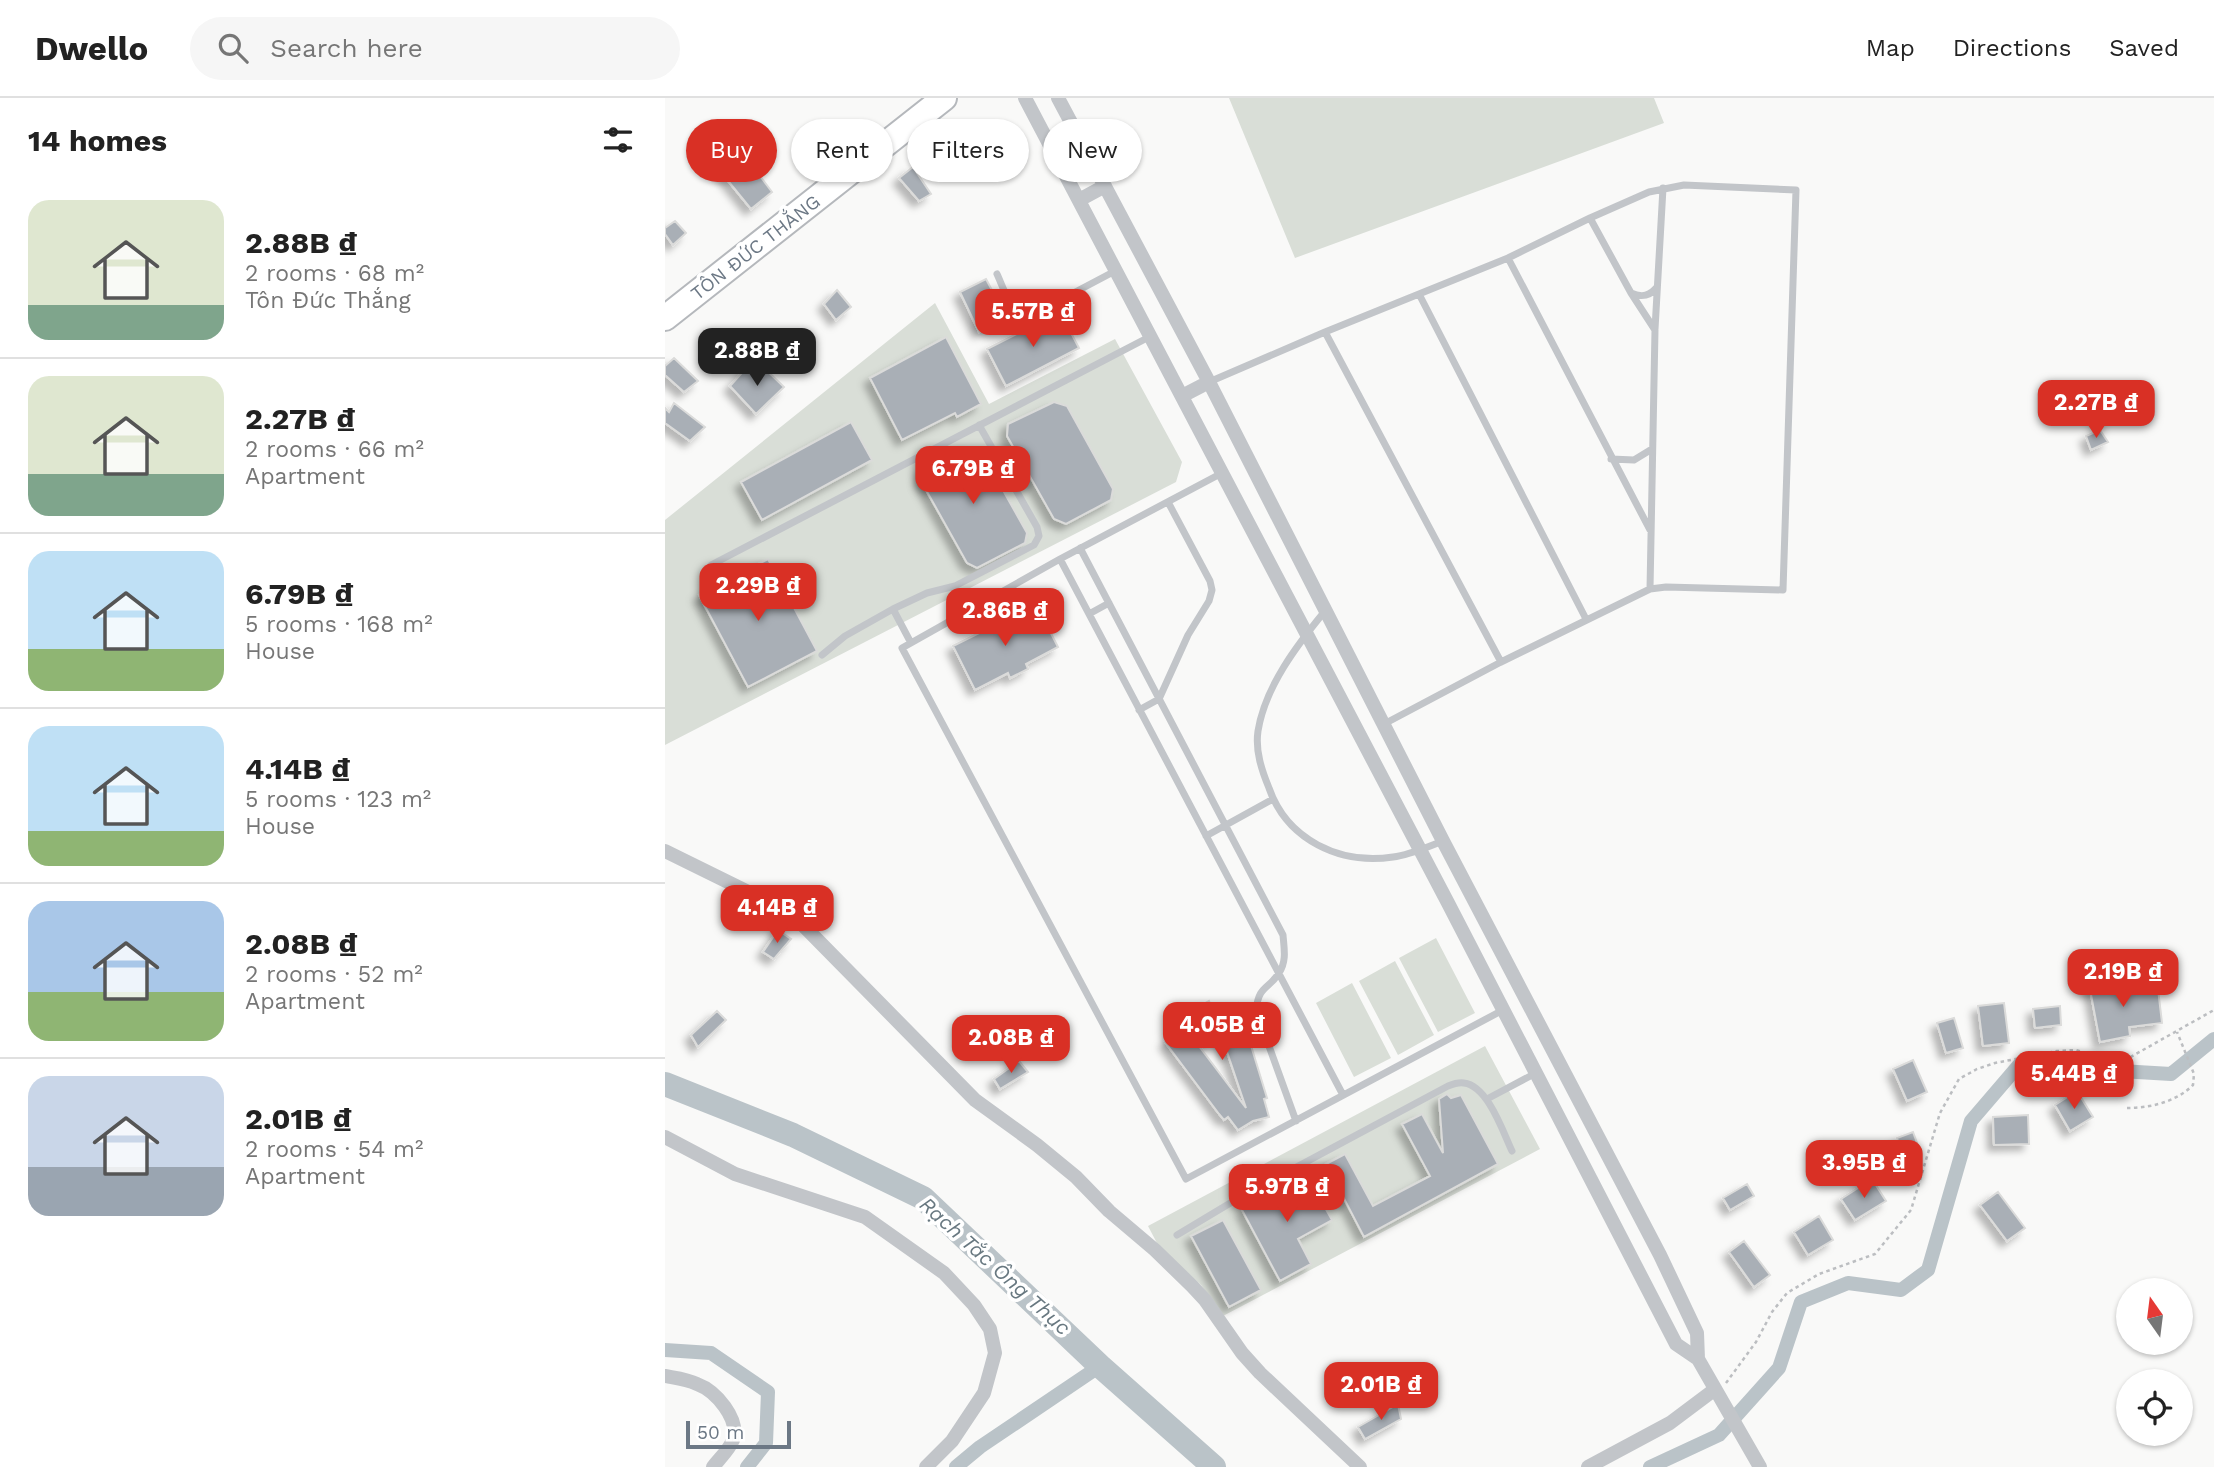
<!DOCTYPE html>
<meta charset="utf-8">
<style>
body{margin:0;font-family:"Work Sans",sans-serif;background:#f6f6f6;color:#222;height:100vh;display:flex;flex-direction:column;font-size:26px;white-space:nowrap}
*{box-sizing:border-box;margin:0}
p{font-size:23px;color:#767676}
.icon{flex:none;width:38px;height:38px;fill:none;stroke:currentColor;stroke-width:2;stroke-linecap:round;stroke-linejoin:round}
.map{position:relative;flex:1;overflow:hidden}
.details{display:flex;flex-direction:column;background:#fff;width:665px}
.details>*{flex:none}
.hud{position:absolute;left:21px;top:21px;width:665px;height:63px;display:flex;gap:14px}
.needle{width:46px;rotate:346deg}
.buttons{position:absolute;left:1451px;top:1180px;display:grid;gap:14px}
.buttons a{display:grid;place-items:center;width:77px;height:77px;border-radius:50%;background:#fff;box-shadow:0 2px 5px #0004;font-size:35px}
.scale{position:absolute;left:21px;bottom:18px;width:105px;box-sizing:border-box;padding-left:7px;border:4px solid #6c7885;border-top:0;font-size:19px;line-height:24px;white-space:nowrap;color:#6c7885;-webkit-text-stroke:5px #fff;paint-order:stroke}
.price{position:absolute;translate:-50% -60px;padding:0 16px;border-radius:14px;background:#d93025;color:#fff;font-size:23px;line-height:46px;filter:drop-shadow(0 2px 4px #0008)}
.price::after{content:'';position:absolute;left:50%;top:42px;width:21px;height:16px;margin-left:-10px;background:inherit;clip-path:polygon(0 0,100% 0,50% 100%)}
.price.on{background:#222;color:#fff}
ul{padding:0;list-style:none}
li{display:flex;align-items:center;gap:21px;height:175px;padding:0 28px}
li+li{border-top:2px solid #e0e0e0}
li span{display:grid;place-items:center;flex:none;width:196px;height:140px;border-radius:21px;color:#555}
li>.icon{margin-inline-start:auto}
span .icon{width:84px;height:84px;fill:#fffc;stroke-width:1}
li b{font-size:30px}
h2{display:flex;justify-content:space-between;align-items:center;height:84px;padding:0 28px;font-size:30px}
.tag{padding:0 24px;border-radius:32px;background:#fff;box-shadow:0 2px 5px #0004;font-size:24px;line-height:63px}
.tag.on{background:#d93025;color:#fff}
header{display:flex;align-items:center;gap:42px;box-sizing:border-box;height:98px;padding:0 35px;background:#fff;border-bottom:2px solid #e0e0e0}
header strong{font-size:33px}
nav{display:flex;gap:38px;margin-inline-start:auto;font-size:24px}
.search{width:490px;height:63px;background:#f6f6f6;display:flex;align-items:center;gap:18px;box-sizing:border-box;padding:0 24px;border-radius:38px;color:#767676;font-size:26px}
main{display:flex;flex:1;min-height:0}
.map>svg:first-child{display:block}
.green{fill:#d9ded7}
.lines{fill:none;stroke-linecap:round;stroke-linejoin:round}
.canal{stroke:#bac3c8;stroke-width:14}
.river{stroke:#bac3c8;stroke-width:24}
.building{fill:#a9afb6;stroke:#dbdbda;stroke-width:2;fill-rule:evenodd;filter:url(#shadow)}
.highway-casing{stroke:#b5b8bc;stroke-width:28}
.path{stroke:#bcbec1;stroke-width:2.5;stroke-dasharray:3.5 3.5;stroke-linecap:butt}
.lane{stroke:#c2c5c9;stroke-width:7}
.street{stroke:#c2c5c9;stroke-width:14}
.highway{stroke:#fff;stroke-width:24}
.labels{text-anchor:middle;stroke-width:7;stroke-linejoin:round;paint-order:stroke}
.street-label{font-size:19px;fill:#6c7885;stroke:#fff}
.water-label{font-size:21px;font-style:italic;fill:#687880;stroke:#fff}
</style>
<header>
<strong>Dwello</strong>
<div class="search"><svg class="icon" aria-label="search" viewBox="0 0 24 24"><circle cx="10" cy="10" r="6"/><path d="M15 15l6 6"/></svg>Search here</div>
<nav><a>Map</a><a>Directions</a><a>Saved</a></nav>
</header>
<main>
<section class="details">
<h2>14 homes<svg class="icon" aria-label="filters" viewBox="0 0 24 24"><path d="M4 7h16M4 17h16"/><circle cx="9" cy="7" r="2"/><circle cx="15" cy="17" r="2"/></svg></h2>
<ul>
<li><span style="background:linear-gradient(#dfe7d0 75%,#7fa58c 0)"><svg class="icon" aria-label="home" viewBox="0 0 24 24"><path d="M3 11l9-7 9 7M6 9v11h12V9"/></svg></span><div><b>2.88B ₫</b><p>2 rooms · 68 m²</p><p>Tôn Đức Thắng</p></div></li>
<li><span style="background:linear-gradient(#dfe7d0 70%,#7fa58c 0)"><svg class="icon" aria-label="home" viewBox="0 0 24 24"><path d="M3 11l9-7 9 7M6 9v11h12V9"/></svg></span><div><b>2.27B ₫</b><p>2 rooms · 66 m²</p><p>Apartment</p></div></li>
<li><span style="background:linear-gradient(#bfe0f5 70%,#8fb573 0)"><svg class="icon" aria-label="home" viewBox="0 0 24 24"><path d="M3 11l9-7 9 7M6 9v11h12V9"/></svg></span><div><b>6.79B ₫</b><p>5 rooms · 168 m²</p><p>House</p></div></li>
<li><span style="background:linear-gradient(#bfe0f5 75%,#8fb573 0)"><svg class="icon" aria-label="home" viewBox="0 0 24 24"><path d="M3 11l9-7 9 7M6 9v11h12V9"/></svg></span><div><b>4.14B ₫</b><p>5 rooms · 123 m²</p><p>House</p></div></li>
<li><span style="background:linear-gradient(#a9c7e8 65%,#8fb573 0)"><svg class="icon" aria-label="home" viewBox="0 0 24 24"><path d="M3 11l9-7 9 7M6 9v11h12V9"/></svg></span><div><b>2.08B ₫</b><p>2 rooms · 52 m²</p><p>Apartment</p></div></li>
<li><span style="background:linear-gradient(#c9d6e8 65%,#9aa5b1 0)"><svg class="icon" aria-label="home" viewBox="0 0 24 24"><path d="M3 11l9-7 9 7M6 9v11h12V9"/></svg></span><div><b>2.01B ₫</b><p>2 rooms · 54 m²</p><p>Apartment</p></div></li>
</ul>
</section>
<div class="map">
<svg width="1549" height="1369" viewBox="0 0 1549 1369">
<defs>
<filter id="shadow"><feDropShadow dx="-6" dy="6" stdDeviation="3.5" flood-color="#0004"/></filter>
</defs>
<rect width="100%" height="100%" fill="#f9f9f8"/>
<!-- green -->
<path class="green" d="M 564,0 L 989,0 L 999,25 L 630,160 Z
M 270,205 L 324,306 L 450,241 L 517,364 L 511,384 L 0,647 L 0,422 Z
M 771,840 L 810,915 L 773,934 L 734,860 Z
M 730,863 L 769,937 L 733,957 L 694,883 Z
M 687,885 L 726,960 L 689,979 L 651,905 Z
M 820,948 L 875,1051 L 558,1218 L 536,1187 L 494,1149 L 483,1128 Z"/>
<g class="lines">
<!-- canal -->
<path class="canal" d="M 0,1252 L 46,1255 L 103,1294 L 101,1345 L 82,1369
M 291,1369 L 315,1349 L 435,1268
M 985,1369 L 1054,1337 L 1114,1270 L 1136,1204 L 1183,1185 L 1236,1192 L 1263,1172 L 1306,1023 L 1354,967 L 1506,976 L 1549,941"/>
<!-- river -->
<path class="river" d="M 0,986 L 128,1037 L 258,1100 L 435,1268 L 549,1369"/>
</g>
<!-- building -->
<path class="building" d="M 69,59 L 75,66 L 83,62 L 107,94 L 86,111 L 55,73 Z
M 248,69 L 266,96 L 254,103 L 234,80 Z
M 10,123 L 21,135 L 8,147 L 0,136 L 0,130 Z
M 321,181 L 329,196 L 332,194 L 343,217 L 314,234 L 295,194 Z
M 172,192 L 186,209 L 171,222 L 159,206 Z
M 395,214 L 414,250 L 341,288 L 322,251 Z
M 281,239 L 316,306 L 292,319 L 290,315 L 237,342 L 205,280 Z
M 9,260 L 33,283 L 19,294 L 0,277 L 0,268 Z
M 95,266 L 119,289 L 91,316 L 65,288 L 83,268 L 87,273 Z
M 389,304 L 402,308 L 448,391 L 446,402 L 401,426 L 389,421 L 342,338 L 343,326 Z
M 9,305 L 40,329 L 25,343 L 0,325 L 0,310 L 4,314 Z
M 186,324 L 207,362 L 97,422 L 76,384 Z
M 1435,332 L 1443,344 L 1426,352 L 1421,338 Z
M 302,348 L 316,353 L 362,435 L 360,445 L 312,470 L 302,465 L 256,383 L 257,370 Z
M 103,461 L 152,553 L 83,589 L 34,497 Z
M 372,508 L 393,549 L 361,566 L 363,571 L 345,580 L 343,575 L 310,592 L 288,548 L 320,532 L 318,529 L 335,521 L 337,525 Z
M 113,832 L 126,841 L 109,861 L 98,854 Z
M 1454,880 L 1457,896 L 1493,891 L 1497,925 L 1464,929 L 1465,938 L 1435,944 L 1424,886 Z
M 544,903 L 548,913 L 573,905 L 602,1000 L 599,1001 L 604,1019 L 588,1023 L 573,1032 L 563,1019 L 559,1022 L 554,1016 L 500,944 L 519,929 L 514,920 ZM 556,936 L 581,1010 L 534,948 Z
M 1339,905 L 1344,945 L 1318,948 L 1313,908 Z
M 1395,908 L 1396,927 L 1370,930 L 1368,911 Z
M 52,913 L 61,922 L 33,949 L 26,937 Z
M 1289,920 L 1298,950 L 1281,955 L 1272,925 Z
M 1248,962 L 1262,994 L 1242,1003 L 1228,971 Z
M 354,963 L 363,974 L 335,991 L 329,981 Z
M 1412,993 L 1428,1019 L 1405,1033 L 1390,1007 Z
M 782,996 L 786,1000 L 796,997 L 833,1066 L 699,1139 L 661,1066 L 680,1056 L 708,1108 L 765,1078 L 737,1026 L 757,1016 L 778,1055 L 774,1001 Z
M 1363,1017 L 1364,1046 L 1329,1047 L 1328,1019 Z
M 1248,1034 L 1255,1053 L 1238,1059 L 1232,1040 Z
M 641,1076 L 667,1122 L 633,1141 L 646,1166 L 615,1183 L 577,1112 Z
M 1207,1081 L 1221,1103 L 1190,1122 L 1176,1101 Z
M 1082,1086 L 1089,1098 L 1065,1112 L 1058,1100 Z
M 1333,1094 L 1360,1130 L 1342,1143 L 1315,1107 Z
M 1154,1118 L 1168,1142 L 1143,1157 L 1129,1134 Z
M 558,1122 L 596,1192 L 564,1209 L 526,1138 Z
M 1079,1143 L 1105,1177 L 1089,1189 L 1064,1154 Z
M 733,1306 L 736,1321 L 700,1341 L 693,1329 Z"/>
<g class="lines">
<!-- highway casing -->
<g class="highway-casing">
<path id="highway" d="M 0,220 L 279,0"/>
</g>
<!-- path -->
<path class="path" d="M 1462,1010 C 1485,1010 1511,1004 1528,987 L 1529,976 L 1512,934
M 1061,1285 L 1091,1244 L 1107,1214 L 1122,1195 L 1154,1176 L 1210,1156 L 1246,1112 L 1275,1015 L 1294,981 L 1312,971 L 1330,965 L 1392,953 L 1411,952 L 1441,962 L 1462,961 L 1549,912"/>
<!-- lane -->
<path class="lane" d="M 925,120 L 984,94 L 1019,87 L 1131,92 L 1118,492 L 1001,489 L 985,491
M 843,160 L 985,432
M 332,176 C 339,191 346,216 363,219 L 452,172
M 966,195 C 977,200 985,198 992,189
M 754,196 L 921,521
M 990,231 L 998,90
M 660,234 L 843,160 L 925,120 L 966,195 L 990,232 L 985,491 L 836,564
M 544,284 L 660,234 L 836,564 L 719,626
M 946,361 L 969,362 L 987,351
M 557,375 L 395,461 L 237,550 L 521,1081 L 838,912
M 415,450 L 618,837 C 619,850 622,863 614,875 C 603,892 594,887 591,912 L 631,1023
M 395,461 L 678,997
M 46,467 L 486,238
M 228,511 L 246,545
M 660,513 C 632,547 600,589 593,633 C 590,653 597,673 604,690 C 622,742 675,767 728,759 C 745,757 762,749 778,743
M 424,516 L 444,505
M 157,557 L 180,538 L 228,511 L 262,495 L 290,488 L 369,447 L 374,438 L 372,429 L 314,327
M 474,612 L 494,601 L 523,537 L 544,503 L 547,492 L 545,483 L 503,404
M 541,738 L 608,701
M 822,1001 L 871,975
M 512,1137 L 572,1101 L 783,988 C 788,986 794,984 799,985 C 823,988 838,1034 847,1053"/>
<!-- street -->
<path class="street" d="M 360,0 L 783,805 L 1011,1246 L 1033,1261
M 393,0 L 544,284 L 778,743 L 995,1157 L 1032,1235 L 1033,1261 L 1095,1369
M 414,102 L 440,88
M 517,298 L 544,284
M 0,753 L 126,815 L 310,1002 L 372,1047 L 411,1079 L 444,1113 L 490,1152 L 527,1188 L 540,1202 L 577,1255 L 595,1275 L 695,1369
M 0,1039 L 70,1076 L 200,1119 L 279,1175 L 309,1207 L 325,1231 L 330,1255 L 319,1295 L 287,1343 L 261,1369
M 0,1278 C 11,1280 22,1281 32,1286 C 51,1293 75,1321 68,1342 C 64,1352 54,1361 48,1369
M 923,1369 L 1005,1325 L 1049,1292"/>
<!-- highway -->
<use href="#highway" class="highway"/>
</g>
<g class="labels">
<!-- street labels -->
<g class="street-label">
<text transform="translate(90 149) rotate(-38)" y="7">TÔN ĐỨC THẮNG</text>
</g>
<!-- water labels -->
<g class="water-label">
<text transform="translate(330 1168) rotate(42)" y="7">Rạch Tắc Ông Thục</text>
</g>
</g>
</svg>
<div class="buttons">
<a><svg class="needle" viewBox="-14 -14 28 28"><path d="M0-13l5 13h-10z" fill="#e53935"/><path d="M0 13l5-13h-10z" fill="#767676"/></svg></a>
<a><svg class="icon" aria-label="locate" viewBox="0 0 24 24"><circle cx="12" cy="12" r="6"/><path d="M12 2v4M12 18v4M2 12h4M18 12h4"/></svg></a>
</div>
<div class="scale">50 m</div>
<b class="price" style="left:368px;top:251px">5.57B ₫</b>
<b class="price on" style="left:92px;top:290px">2.88B ₫</b>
<b class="price" style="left:1431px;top:342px">2.27B ₫</b>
<b class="price" style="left:308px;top:408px">6.79B ₫</b>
<b class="price" style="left:93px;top:525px">2.29B ₫</b>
<b class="price" style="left:340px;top:550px">2.86B ₫</b>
<b class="price" style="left:112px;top:847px">4.14B ₫</b>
<b class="price" style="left:1458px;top:911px">2.19B ₫</b>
<b class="price" style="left:557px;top:964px">4.05B ₫</b>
<b class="price" style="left:346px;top:977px">2.08B ₫</b>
<b class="price" style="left:1409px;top:1013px">5.44B ₫</b>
<b class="price" style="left:1199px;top:1102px">3.95B ₫</b>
<b class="price" style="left:622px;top:1126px">5.97B ₫</b>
<b class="price" style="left:716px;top:1324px">2.01B ₫</b>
<div class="hud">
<a class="tag on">Buy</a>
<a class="tag">Rent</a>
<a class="tag">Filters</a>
<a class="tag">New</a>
</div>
</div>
</main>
